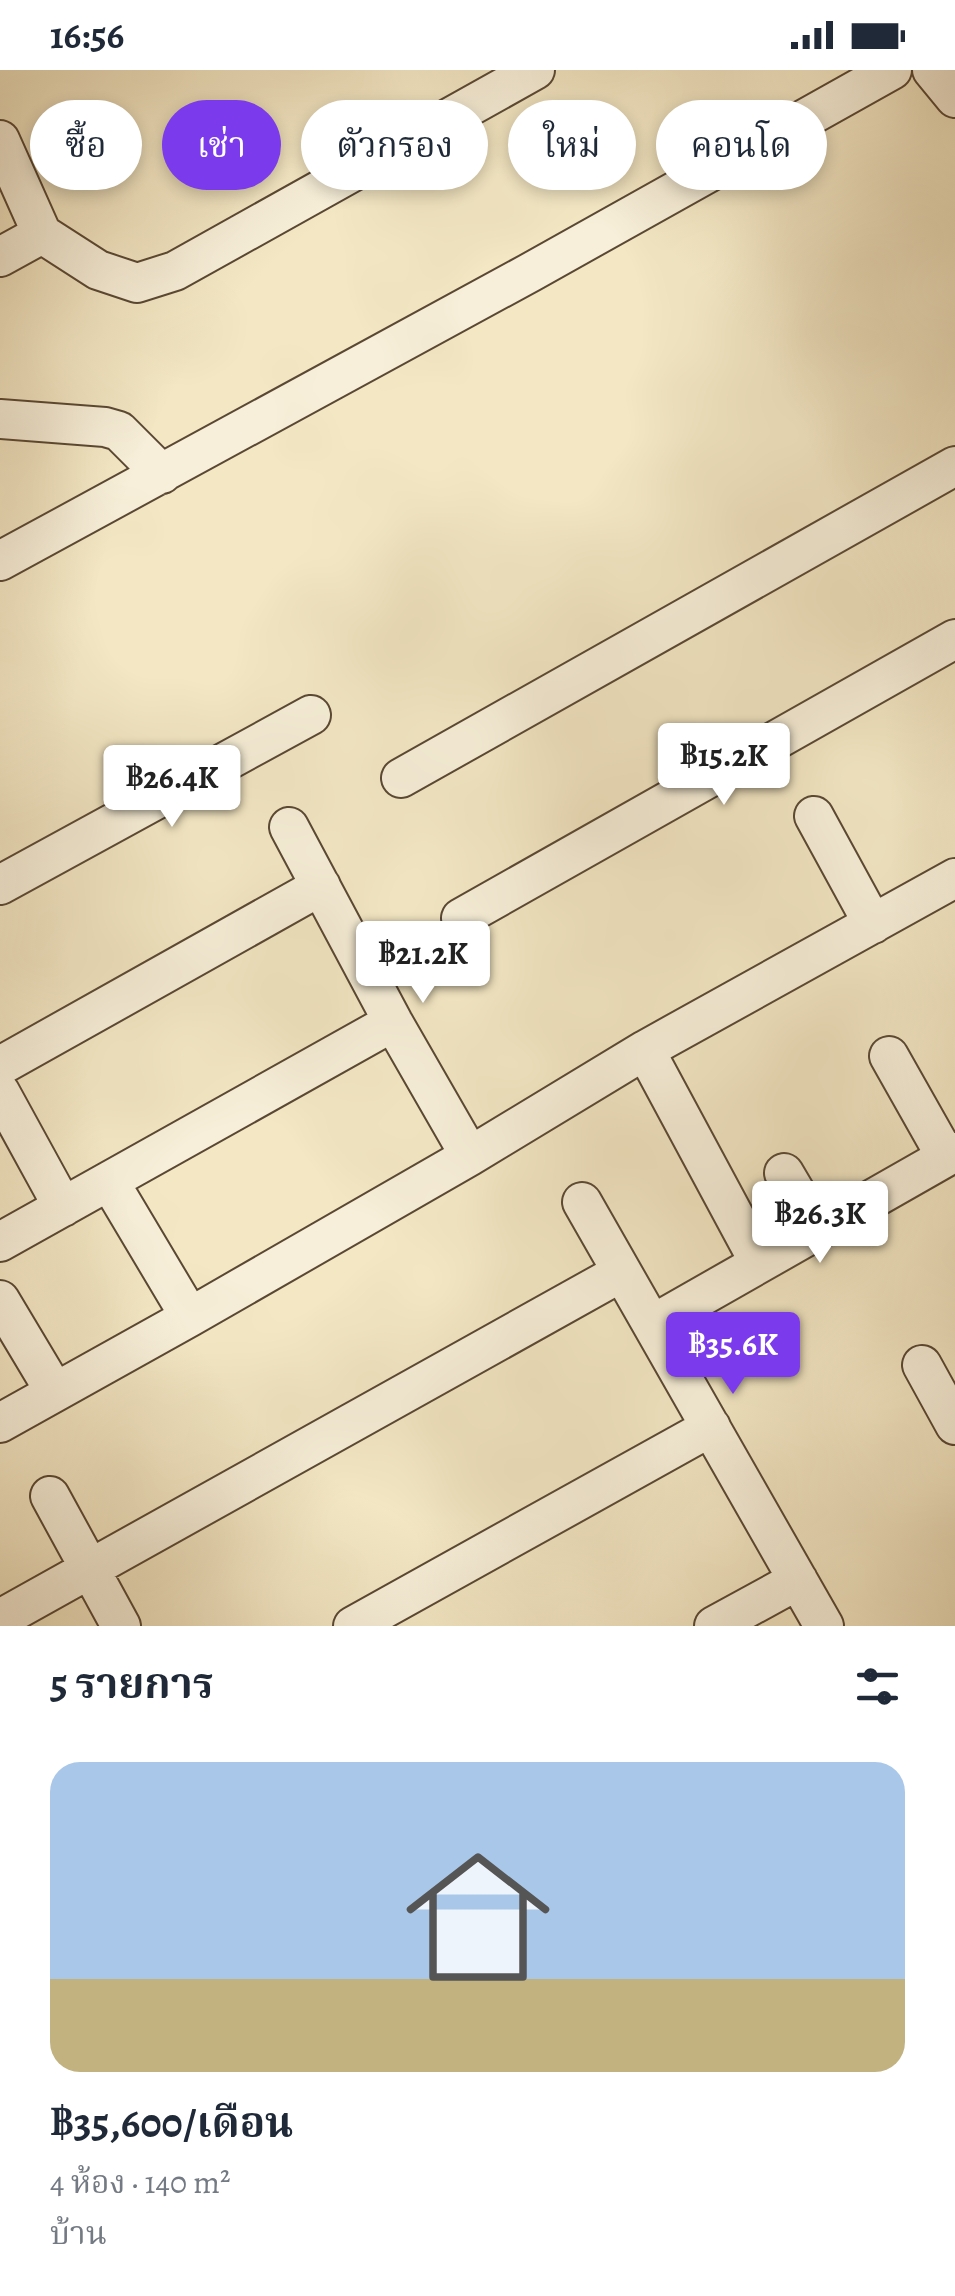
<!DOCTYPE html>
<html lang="th">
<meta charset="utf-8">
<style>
body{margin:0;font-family:Alegreya,"Noto Serif Thai",serif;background:#f2f2f3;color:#1f2937;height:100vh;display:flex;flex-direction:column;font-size:38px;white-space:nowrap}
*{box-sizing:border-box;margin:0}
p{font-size:32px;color:#747a83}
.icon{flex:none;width:55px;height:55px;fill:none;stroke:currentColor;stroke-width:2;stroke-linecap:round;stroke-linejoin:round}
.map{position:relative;height:1556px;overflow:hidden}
.drawer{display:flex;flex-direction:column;background:#fff;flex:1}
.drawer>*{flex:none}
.banner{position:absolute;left:30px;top:30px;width:895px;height:90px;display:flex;gap:20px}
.price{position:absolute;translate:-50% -85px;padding:0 22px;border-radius:10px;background:#fff;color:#222;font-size:32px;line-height:65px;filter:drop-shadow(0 2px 5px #0008)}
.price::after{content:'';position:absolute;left:50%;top:60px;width:30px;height:22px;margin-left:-15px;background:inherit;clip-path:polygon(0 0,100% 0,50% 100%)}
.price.on{background:#7c3aed;color:#fff}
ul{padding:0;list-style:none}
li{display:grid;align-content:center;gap:20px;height:530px;padding:0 50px}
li+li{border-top:2px solid #e0e1e3}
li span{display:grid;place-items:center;height:310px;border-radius:30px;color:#555}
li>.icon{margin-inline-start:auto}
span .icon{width:180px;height:180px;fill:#fffc;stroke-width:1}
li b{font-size:42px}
h2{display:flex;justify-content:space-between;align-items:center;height:120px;padding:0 50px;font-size:42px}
.chip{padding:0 35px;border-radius:45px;background:#fff;box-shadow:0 5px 15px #0003;font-size:35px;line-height:90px}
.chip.on{background:#7c3aed;color:#fff}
.status{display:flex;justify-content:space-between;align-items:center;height:70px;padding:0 50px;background:#fff;direction:ltr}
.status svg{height:28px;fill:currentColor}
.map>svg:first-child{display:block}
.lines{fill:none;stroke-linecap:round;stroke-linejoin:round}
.minor-casing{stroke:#5a4834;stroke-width:42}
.minor{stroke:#f7efd9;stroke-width:38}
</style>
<div class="status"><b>16:56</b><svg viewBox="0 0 49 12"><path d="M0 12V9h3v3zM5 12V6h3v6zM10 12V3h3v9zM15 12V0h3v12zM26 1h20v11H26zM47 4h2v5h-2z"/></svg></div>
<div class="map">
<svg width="955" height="1556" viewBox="0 0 955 1556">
<rect width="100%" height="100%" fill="#f3e7c4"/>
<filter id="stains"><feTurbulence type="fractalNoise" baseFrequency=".002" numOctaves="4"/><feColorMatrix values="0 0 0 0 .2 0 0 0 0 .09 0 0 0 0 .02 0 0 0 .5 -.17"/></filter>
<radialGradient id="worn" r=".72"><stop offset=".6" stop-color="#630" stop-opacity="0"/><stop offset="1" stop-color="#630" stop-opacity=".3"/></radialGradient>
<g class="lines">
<!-- minor casing -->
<g class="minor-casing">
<path id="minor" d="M 932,0 L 955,28
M 0,70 L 42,164
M 42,164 L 98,200 L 137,213 L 175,201 L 535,0
M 0,187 L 42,164
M 0,349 L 105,357 L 119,361 L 162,404
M 0,491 L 531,202 L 892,0
M 401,708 L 955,396
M 814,746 L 873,854
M 289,757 L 393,952 L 470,1086
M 0,815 L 311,645
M 461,848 L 955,569
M 645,980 L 759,1192
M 889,986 L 946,1087
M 0,996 L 321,816
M 0,1022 L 63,1137
M 784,1103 L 817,1159
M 109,1111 L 190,1247
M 582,1132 L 824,1556
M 0,1172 L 393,952
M 0,1230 L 55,1322
M 653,1254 L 955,1082
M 922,1295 L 955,1355
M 0,1353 L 190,1247 L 470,1086 L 645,980 L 955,808
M 50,1426 L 121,1556
M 0,1549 L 622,1202
M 353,1556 L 711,1357
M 714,1556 L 798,1510"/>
</g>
<!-- minor -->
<use href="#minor" class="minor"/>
</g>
<rect width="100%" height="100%" filter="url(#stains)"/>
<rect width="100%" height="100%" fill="url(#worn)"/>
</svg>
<b class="price" style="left:724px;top:738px">฿15.2K</b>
<b class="price" style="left:172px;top:760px">฿26.4K</b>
<b class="price" style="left:423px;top:936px">฿21.2K</b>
<b class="price" style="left:820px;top:1196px">฿26.3K</b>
<b class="price on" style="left:733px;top:1327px">฿35.6K</b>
<div class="banner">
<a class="chip">ซื้อ</a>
<a class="chip on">เช่า</a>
<a class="chip">ตัวกรอง</a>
<a class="chip">ใหม่</a>
<a class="chip">คอนโด</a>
</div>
</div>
<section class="drawer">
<h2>5 รายการ<svg class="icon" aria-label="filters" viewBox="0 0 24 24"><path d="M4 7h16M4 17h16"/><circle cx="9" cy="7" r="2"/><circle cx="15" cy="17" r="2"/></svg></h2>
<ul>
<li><span style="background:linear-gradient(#a9c7e8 70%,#c2b280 0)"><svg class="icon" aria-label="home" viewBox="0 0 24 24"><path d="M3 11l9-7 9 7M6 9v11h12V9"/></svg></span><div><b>฿35,600/เดือน</b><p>4 ห้อง · 140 m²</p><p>บ้าน</p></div></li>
</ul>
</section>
